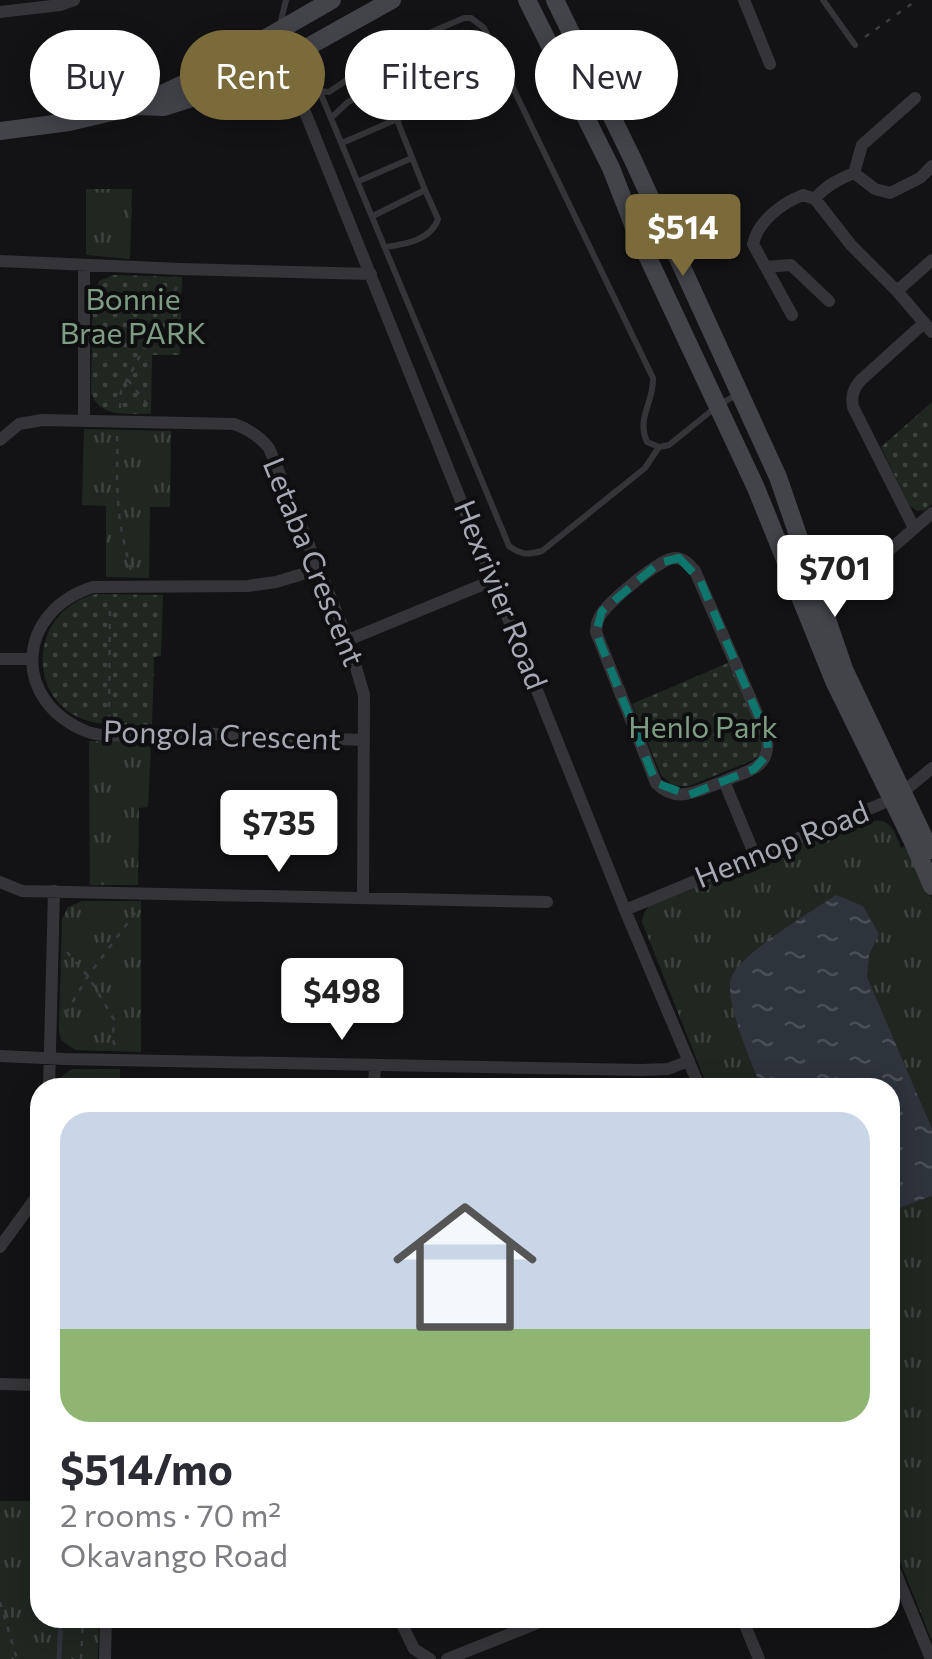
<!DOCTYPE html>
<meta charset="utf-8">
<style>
body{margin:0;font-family:Commissioner,sans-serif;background:#f2f2f3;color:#2b2b33;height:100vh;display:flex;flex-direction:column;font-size:38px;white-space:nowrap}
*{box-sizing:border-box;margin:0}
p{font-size:32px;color:#7c7c81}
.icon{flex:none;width:55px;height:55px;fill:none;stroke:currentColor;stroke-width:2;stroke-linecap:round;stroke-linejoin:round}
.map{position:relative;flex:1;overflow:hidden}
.details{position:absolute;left:30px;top:1078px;width:870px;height:550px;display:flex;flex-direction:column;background:#fff;border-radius:30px;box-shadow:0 5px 25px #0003}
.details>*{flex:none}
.top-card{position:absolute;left:30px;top:30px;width:872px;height:90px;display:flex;gap:20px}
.price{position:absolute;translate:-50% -85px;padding:0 22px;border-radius:10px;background:#fff;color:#222;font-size:32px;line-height:65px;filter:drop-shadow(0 2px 5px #0008)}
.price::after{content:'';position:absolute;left:50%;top:60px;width:30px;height:22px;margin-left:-15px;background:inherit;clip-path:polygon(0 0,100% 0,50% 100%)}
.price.on{background:#7c6b3a;color:#fff}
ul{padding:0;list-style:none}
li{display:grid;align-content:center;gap:20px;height:530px;padding:0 30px}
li+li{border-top:2px solid #e1e1e2}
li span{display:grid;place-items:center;height:310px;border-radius:30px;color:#555}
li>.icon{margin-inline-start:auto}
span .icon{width:180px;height:180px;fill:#fffc;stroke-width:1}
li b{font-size:42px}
.chip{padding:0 35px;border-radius:45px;background:#fff;box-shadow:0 5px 25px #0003;font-size:35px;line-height:90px}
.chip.on{background:#7c6b3a;color:#fff}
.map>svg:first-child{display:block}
.grass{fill:url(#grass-tufts)}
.park{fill:url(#park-dots)}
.water{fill:url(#water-ripples)}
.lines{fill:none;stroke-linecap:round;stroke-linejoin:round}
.stream{stroke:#2e343c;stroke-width:5}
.path{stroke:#3b3c40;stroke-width:2.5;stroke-dasharray:5 8;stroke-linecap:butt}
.lane{stroke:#353539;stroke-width:6}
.street{stroke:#353539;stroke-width:12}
.secondary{stroke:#434449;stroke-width:18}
.marked{fill:none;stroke:#0f766e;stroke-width:8;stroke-dasharray:20 12;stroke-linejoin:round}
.labels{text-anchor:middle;stroke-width:8;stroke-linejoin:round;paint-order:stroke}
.park-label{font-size:30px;fill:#7f9d84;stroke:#0f0e10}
.street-label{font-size:30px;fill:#a6a9b4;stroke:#0f0e10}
</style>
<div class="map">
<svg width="932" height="1659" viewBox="0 0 932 1659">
<defs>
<pattern id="grass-tufts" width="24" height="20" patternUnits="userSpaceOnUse" patternTransform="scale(2.5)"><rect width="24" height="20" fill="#202721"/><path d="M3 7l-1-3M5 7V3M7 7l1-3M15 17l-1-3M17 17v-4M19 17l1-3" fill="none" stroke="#3d443f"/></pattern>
<pattern id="park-dots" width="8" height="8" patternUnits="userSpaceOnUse" patternTransform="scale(2.5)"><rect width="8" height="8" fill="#202721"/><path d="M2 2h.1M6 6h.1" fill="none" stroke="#3d443f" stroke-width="1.8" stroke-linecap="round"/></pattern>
<pattern id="water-ripples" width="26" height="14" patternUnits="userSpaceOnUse" patternTransform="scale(2.5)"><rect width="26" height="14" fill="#2e343c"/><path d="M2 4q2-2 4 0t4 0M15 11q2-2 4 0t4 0" fill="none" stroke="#494f56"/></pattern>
</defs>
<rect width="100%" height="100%" fill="#131315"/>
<!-- grass -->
<path class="grass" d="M 86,189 L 132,189 L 130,259 L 86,255 Z
M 84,429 L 171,431 L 170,507 L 150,507 L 149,578 L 106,577 L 106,506 L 82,505 Z
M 89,741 L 151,742 L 148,807 L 139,808 L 138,885 L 90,885 Z
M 869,815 L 872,821 C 891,817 895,833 901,848 L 907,846 L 932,898 L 932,1641 L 890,1537 L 890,1088 L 708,1088 L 642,922 L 644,913 L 649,906 Z
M 82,901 L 141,901 L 141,1052 L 75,1050 L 61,1040 L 59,1030 L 62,919 L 68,907 Z
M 72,1069 L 120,1069 L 120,1087 L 57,1087 L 61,1077 Z
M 0,1501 L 40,1501 L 40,1618 L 99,1618 L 98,1659 L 0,1659 Z"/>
<!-- park -->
<path class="park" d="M 113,275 L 182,277 L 180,355 L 152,355 L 151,414 C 128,413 101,419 91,393 L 93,293 L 99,281 Z
M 932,402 L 932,504 L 925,510 L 917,511 L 909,505 L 881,447 Z
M 96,594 L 163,595 L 161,656 L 154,657 L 152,726 L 127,725 C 118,728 115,725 105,724 C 25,718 22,612 96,594 Z
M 730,662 L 763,740 L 759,755 L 751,761 L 689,786 L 673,786 L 661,775 L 632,704 Z"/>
<!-- water -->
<path class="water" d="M 836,895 L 863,906 L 879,934 L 869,955 L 867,977 L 932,1129 L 932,1196 L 890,1211 L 890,1088 L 761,1087 C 751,1060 728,1011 730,983 C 731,958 813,911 836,895 Z"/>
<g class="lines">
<!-- stream -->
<path class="stream" d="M 59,1659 L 61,1618"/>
<!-- path -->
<path class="path" d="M 865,37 L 917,0
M 128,380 L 151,409
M 120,408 L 121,391 L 180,281
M 117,436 C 118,457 116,478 118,500 C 119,524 125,548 131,571
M 109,720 L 110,603
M 67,952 L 88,976 L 115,1021 L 112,1036 L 115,1047
M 66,1013 L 88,976 L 138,909
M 0,1602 L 17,1659
M 81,1659 L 83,1618"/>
<!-- lane -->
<path class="lane" d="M 823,0 L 855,45
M 280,25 L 286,0
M 296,55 L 318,91 L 329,92 L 394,48 L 464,18 L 471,18 L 484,28 L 653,378 C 654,402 636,418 647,442 L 659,447 L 669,445 L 716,407 L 739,393
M 320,92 L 509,546 C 521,555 527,555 542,551 L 645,468 L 659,447
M 331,118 L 348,102 L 395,80
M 342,143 L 425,107
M 359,181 L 412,158
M 373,216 L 425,190 L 383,85
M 386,247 C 406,244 431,240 438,219 L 425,190"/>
<!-- street -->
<path class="street" d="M 744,0 L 770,64
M 0,12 L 60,5 L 74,0
M 915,98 L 862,145 L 854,173 C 839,179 825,186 815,199 L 851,245 L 897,291 L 932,332
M 301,102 L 625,910 L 700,1088
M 854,173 L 875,189 L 890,193 L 920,178 L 932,166
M 0,261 L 180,269 L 371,274
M 766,267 L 791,265 L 829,301
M 897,291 L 932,260
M 792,315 L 753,244 C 758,221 782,203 803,195 L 815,199
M 84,421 L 84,266
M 0,440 L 19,424 L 42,420 L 234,424 C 249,429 259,436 269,448 L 348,640 L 364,695 L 363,898
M 914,528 L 853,407 C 851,396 853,389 861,380 L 924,323
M 887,552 L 932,513
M 319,569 L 276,582 L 248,586 L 93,587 C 16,611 10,702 88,732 C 110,740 155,732 180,733 C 241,734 303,738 364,740
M 348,640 L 494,580
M 0,659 L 32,659
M 724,781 C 700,790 677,805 656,783 L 596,632 C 597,624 596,623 600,616 C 607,603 660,558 675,558 C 684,558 689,564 695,571 L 767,736 C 771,769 749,770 724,781 L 755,856
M 0,882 L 22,891 L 547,902
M 625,910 L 881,804 L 903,792 L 932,768
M 0,1056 L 64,1059 L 641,1070 L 668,1069 L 689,1061
M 49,1088 L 54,891
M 374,1088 L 375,1065
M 0,1247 L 40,1192
M 0,1384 L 40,1385
M 890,1559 L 931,1659
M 399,1618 L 414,1649 L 430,1659
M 742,1618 L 759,1659
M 105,1659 L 106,1618
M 447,1659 L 550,1618"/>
<!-- secondary -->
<path class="secondary" d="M 527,0 L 611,168 L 636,232 L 756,488 L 834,681 L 913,842 L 932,886
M 555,0 L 633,160 L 778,477 L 844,669 L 930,850
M 137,106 L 198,77 L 332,0
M 0,131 L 69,122 L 137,106 L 164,107 L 211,92 L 295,54 L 392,0"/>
</g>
<!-- marked area -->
<path class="marked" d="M 679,558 L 700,580 L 767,736 L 768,754 L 754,769 L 689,795 L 656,783 L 596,632 L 602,611 L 659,563 Z"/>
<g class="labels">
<!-- park labels -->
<g class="park-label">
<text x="133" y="310">Bonnie<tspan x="133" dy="34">Brae PARK</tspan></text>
<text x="703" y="738">Henlo Park</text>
</g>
<!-- street labels -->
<g class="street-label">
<text transform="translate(313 562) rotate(68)" y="10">Letaba Crescent</text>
<text transform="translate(500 595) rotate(68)" y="10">Hexrivier Road</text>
<text transform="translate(222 736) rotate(2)" y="10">Pongola Crescent</text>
<text transform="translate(782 845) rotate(-22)" y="10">Hennop Road</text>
</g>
</g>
</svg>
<b class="price on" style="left:683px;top:279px">$514</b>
<b class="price" style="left:835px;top:620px">$701</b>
<b class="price" style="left:279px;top:875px">$735</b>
<b class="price" style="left:342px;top:1043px">$498</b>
<div class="top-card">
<a class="chip">Buy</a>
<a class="chip on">Rent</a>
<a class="chip">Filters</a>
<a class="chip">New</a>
</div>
<section class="details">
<ul>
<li><span style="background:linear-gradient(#c9d6e8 70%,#8fb573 0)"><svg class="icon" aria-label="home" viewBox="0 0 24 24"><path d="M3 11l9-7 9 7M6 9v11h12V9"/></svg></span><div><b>$514/mo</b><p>2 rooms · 70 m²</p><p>Okavango Road</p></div></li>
</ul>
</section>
</div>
